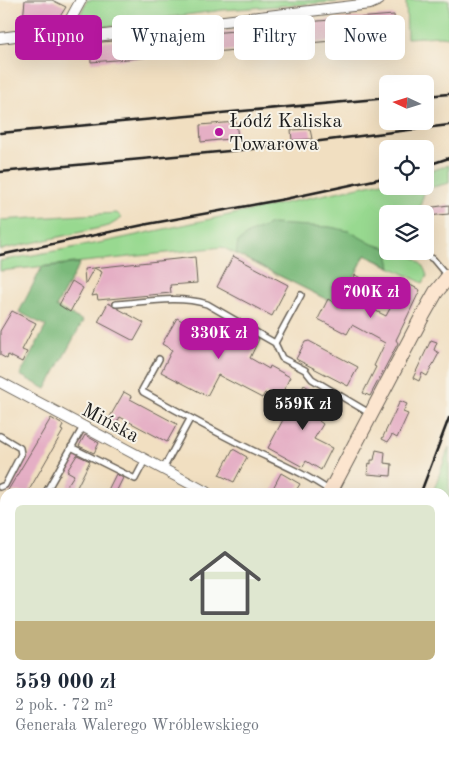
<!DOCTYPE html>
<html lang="pl">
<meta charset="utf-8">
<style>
body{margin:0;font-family:"Old Standard TT",serif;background:#f6f6f7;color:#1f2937;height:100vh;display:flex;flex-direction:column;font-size:19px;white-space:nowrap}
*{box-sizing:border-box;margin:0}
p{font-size:16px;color:#747a83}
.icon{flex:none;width:28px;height:28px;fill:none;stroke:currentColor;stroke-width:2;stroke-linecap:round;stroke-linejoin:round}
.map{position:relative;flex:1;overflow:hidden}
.drawer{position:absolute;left:0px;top:488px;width:450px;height:276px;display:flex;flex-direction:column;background:#fff;border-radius:15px 15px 0 0;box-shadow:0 5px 20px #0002}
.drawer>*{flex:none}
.top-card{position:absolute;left:15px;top:15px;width:420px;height:45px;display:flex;gap:10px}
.needle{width:32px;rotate:274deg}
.buttons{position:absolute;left:379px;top:75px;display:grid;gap:10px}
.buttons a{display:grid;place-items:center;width:55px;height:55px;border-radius:8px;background:#fff;box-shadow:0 5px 20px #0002;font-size:25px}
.price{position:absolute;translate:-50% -42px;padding:0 11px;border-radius:10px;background:#b5179e;color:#fff;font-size:16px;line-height:32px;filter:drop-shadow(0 1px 2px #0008)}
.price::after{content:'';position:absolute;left:50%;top:30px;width:15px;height:11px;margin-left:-8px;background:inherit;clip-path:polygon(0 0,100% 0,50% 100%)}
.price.active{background:#222;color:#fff}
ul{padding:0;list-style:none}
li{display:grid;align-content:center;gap:10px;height:265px;padding:0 15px}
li+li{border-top:1px solid #e0e1e3}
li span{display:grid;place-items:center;height:155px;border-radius:8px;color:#555}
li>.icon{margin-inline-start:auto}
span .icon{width:90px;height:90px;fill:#fffc;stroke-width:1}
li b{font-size:21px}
.chip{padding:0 18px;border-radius:8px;background:#fff;box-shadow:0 5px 20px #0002;font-size:18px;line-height:45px}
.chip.active{background:#b5179e;color:#fff}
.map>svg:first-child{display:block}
.green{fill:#98d990;stroke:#5a7a56}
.forest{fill:#7ab97a;stroke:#4b6a4b}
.building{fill:#e5afc5}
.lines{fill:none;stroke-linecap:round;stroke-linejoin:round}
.lane-casing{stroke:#676056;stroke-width:8}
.street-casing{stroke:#676056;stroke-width:12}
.secondary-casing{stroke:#676056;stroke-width:16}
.lane{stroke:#fff;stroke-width:5}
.street{stroke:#fff;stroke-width:10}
.secondary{stroke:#fce5cf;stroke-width:14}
.rail{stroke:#1c1c1c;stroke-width:2.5}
.poi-dot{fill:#b5179e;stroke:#f7f3e8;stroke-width:2}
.labels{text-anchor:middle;stroke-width:4;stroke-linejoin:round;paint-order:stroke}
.poi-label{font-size:20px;fill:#1c1c1c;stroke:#f7f3e8;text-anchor:start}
.street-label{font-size:20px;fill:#1c1c1c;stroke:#f7f3e8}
</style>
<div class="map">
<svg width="449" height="763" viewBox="0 0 449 763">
<rect width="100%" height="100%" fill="#f7f3e8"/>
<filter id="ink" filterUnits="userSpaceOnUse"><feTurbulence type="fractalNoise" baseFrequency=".02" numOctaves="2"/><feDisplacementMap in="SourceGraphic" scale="10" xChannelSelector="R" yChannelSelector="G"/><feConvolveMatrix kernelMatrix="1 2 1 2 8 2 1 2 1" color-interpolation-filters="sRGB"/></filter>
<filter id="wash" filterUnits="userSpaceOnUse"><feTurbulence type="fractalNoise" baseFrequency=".0096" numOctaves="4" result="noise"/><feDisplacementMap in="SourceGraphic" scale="20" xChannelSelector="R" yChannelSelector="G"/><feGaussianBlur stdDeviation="1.12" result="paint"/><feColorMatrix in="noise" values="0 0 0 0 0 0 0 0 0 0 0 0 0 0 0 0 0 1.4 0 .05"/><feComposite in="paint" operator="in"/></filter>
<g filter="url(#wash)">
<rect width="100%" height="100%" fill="#f1dfc1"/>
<!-- green -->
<path class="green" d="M 87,0 L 363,0 L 223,10 L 133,22 L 95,29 L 80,22 L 79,17 Z
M 406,0 L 449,0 L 449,37 L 440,36 L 407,38 Z
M 449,165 L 449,183 L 425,189 L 418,214 L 388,214 L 388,251 C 405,251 422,257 427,276 L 423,283 L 365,255 L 340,306 L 222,247 L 0,271 L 0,261 L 104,242 L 387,181 L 388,186 L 425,186 L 425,173 Z
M 117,213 L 122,218 L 109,226 L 0,250 L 0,220 Z
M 449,447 L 449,518 L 445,518 L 445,492 L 433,492 Z
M 193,759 L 288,759 L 292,763 L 196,763 Z"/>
<!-- forest -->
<path class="forest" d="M 271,224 L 330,227 L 349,231 L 372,244 L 387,248 L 391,267 L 365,255 L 340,306 L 236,254 L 238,242 L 248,234 Z
M 80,263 L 56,307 L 83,321 L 46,389 L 20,375 L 46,326 L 19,312 L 42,267 Z"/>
<g id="blocks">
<!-- building -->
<path class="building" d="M 25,0 L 52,0 L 66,7 L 57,21 L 27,22 L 23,20 Z
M 394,15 L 396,36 L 295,44 L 295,41 L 236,47 L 237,50 L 91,62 L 90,43 L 235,31 L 235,33 L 294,27 L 293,23 Z
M 236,122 L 238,138 L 201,142 L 200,125 Z
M 310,129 L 312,139 L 292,140 L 291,130 Z
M 449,205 L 449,214 L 427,216 L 426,208 Z
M 233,256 L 288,285 L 272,316 L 217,287 Z
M 195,257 L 197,283 L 170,285 L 171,293 L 98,300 L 97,295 L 92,296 L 102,272 L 94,268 L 85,284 L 84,269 Z
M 355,275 L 370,283 L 372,279 L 378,282 L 366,306 L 386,316 L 404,282 L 420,290 L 399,334 L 396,340 L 398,343 L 370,396 L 363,393 L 376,367 L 374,366 L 385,343 L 352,325 L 347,334 L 318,319 L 328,299 L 340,306 Z
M 72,281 L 83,288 L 70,312 L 59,305 Z
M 108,303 L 144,323 L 134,341 L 98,322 Z
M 12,311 L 36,323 L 22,350 L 27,352 L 22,362 L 8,355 L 7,359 L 0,355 L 0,331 Z
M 177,318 L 203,333 L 210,322 L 216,325 L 218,321 L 240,334 L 243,330 L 259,339 L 250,358 L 269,369 L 270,366 L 290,377 L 279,400 L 265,393 L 262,398 L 218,375 L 207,396 L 161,372 L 172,350 L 162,344 Z
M 431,340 L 437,342 L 434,350 L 439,353 L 427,376 L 422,373 L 419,381 L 413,378 Z
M 309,341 L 358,367 L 348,386 L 296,359 L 305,342 Z
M 304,385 L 333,401 L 330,407 L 321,402 L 322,416 L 319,421 L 323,424 L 314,439 L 332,448 L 321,470 L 306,461 L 303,467 L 268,448 L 293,401 L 295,402 Z
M 124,392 L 131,396 L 130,399 L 177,424 L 167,442 L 120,417 L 115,426 L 107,422 Z
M 400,401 L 407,404 L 403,412 L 408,414 L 397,438 L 392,435 L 388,442 L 382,439 Z
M 51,418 L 63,425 L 61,430 L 63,431 L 28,492 L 7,492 Z
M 85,435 L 99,443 L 94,453 L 79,446 Z
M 233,449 L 247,457 L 234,482 L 219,475 Z
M 376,450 L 385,452 L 384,463 L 392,464 L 391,476 L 367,474 L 369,463 L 371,464 L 371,460 L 374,460 Z
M 77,455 L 90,461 L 75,491 L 67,486 L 74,475 L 67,471 Z
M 281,473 L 300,484 L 295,492 L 271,492 Z
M 116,474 L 123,478 L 116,492 L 107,492 Z"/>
</g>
</g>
<g filter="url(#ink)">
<use href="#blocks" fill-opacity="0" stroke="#676056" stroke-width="1"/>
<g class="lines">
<!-- lane casing -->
<g class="lane-casing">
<path id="lane" d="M 419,251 L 433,259 L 448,277
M 116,304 C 146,302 178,295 207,304 L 275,343 L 282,358 L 305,370 L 312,379 L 371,414
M 275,343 L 301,295
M 159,359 L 142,390 L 143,392 C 179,412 215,432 252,450 C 279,463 306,474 330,491
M 0,436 L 20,448 L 21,454 L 5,485 L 0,487
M 71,447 L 135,479 L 145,460
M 163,469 L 190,419
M 46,492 L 83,427
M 0,547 L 5,538
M 0,562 L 5,565
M 0,692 L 5,697
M 66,759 L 69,763
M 321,759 L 322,762"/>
</g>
<!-- street casing -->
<g class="street-casing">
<path id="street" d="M 63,33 L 81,0
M 0,38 L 46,32 L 96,36 L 370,4 L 379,0
M 0,382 L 206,492
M 445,716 L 449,685
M 445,759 L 445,763"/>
</g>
<!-- secondary casing -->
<g class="secondary-casing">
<path id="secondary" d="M 330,492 L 423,315 L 436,292 L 449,276
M 0,655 L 5,659
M 128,759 L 133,763
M 182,763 L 185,759"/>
</g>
<!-- lane -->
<use href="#lane" class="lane"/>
<!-- street -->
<use href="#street" class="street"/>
<!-- secondary -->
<use href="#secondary" class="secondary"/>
<!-- rail -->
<path class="rail" d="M 425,96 L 449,94
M 0,133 L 388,98
M 425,166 L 449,158
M 0,172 L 272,147 L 449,125
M 0,255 L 148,224 L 285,199 L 388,177
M 421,492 L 449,418
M 0,626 L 5,630
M 168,759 L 173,763
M 397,759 L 398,763"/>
</g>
</g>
<!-- markers -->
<circle class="poi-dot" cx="219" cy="132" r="5"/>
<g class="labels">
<!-- poi labels -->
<g class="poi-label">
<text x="229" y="127">Łódź Kaliska<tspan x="229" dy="23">Towarowa</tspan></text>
</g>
<!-- street labels -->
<g class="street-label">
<text transform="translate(111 422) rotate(28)" y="7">Mińska</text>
</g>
</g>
</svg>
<div class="buttons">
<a><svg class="needle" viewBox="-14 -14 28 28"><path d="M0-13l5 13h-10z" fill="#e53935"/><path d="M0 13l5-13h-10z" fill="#747a83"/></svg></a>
<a><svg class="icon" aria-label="locate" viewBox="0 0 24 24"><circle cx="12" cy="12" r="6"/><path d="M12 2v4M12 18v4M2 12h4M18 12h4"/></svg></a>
<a><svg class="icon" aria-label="layers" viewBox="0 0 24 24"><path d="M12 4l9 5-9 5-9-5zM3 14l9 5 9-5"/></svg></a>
</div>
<b class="price" style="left:371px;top:319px">700K zł</b>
<b class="price" style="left:219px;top:360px">330K zł</b>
<b class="price active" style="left:303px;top:431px">559K zł</b>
<div class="top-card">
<a class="chip active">Kupno</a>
<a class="chip">Wynajem</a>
<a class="chip">Filtry</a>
<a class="chip">Nowe</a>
</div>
<section class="drawer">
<ul>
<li><span style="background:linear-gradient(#dfe7d0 75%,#c2b280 0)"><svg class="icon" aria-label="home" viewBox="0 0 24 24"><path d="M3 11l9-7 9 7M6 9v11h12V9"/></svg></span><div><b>559 000 zł</b><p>2 pok. · 72 m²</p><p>Generała Walerego Wróblewskiego</p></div></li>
</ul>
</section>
</div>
